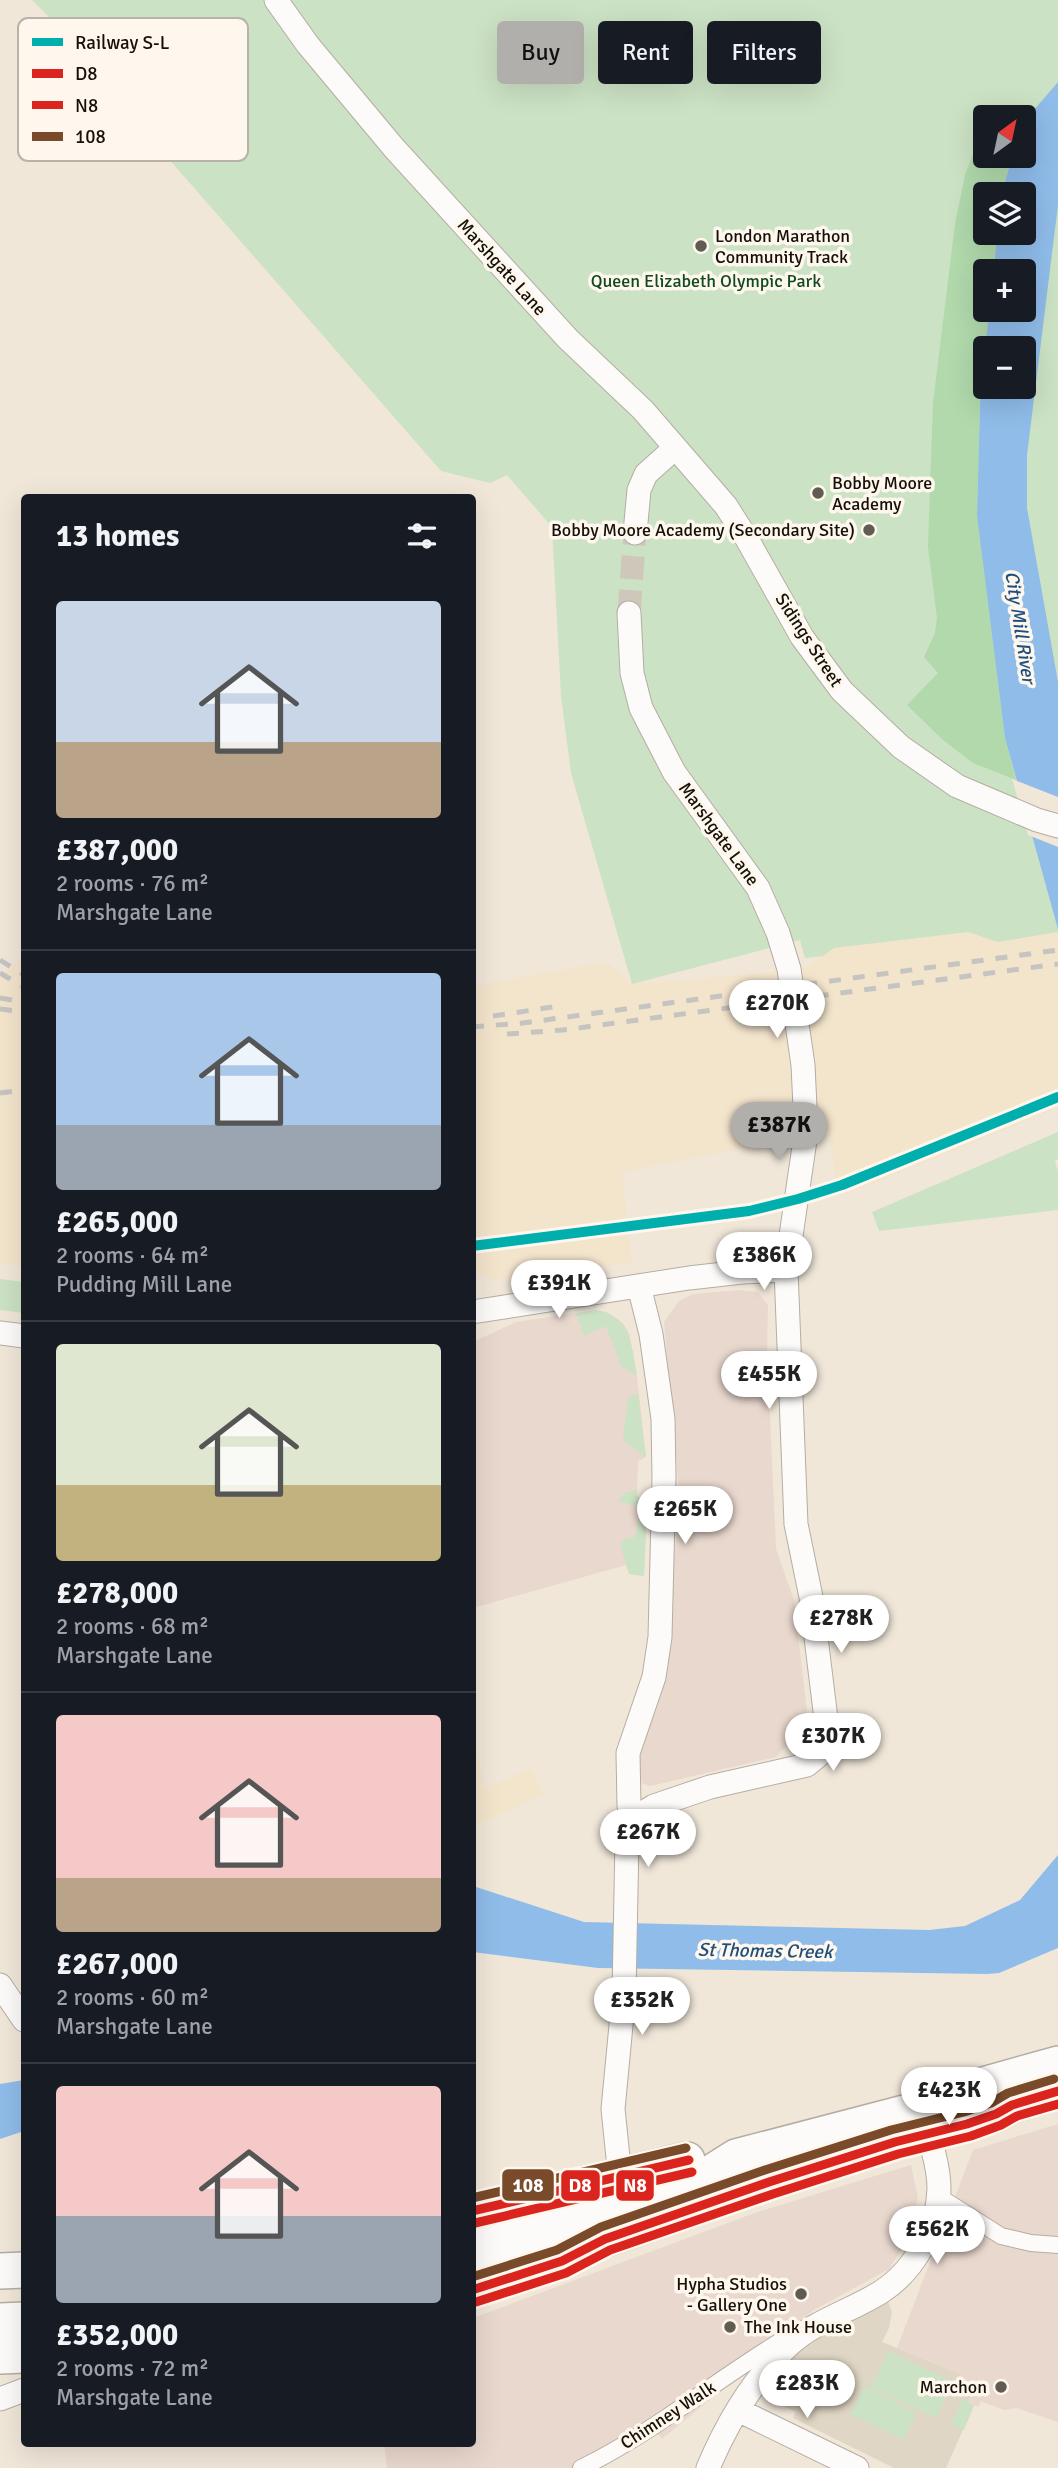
<!DOCTYPE html>
<meta charset="utf-8">
<style>
body{margin:0;font-family:Signika,sans-serif;background:#242831;color:#f1f3f6;height:100vh;display:flex;flex-direction:column;font-size:26px;white-space:nowrap}
*{box-sizing:border-box;margin:0}
p{font-size:23px;color:#9ea1a6}
.icon{flex:none;width:38px;height:38px;fill:none;stroke:currentColor;stroke-width:2;stroke-linecap:round;stroke-linejoin:round}
.map{position:relative;flex:1;overflow:hidden}
.side{position:absolute;left:21px;top:494px;width:455px;height:1953px;display:flex;flex-direction:column;background:#171b24;border-radius:7px;box-shadow:0 7px 28px #0002}
.side>*{flex:none}
.banner{position:absolute;left:497px;top:21px;width:455px;height:63px;display:flex;gap:14px}
.needle{width:46px;rotate:33deg}
.tools{position:absolute;left:973px;top:105px;display:grid;gap:14px}
.tools a{display:grid;place-items:center;width:63px;height:63px;border-radius:7px;background:#171b24;box-shadow:0 7px 28px #0002;font-size:35px}
.price{position:absolute;translate:-50% -60px;padding:0 16px;border-radius:24px;background:#fff;color:#222;font-size:23px;line-height:46px;filter:drop-shadow(0 2px 4px #0008)}
.price::after{content:'';position:absolute;left:50%;top:42px;width:21px;height:16px;margin-left:-10px;background:inherit;clip-path:polygon(0 0,100% 0,50% 100%)}
.price.active{background:#b1afac;color:#111}
ul{padding:0;list-style:none}
li{display:grid;align-content:center;gap:14px;height:371px;padding:0 35px}
li+li{border-top:2px solid #363941}
li span{display:grid;place-items:center;height:217px;border-radius:7px;color:#555}
li>.icon{margin-inline-start:auto}
span .icon{width:126px;height:126px;fill:#fffc;stroke-width:1}
li b{font-size:30px}
h2{display:flex;justify-content:space-between;align-items:center;height:84px;padding:0 35px;font-size:30px}
.chip{padding:0 24px;border-radius:7px;background:#171b24;box-shadow:0 7px 28px #0002;font-size:24px;line-height:63px}
.chip.active{background:#b1afac;color:#111}
.map>svg:first-child{display:block}
.commercial{fill:#e9d8ce}
.built{fill:#f3e4cc}
.education{fill:#e0d6c5}
.green{fill:#cce2c4;fill-rule:evenodd}
.forest{fill:#b1d9ac}
.water{fill:#8fbce9;fill-rule:evenodd}
.pier{fill:#f0e7d9}
.lines{fill:none;stroke-linecap:round;stroke-linejoin:round}
.minor-tunnel{stroke:#cfc7ba;stroke-width:23;stroke-dasharray:23 11;stroke-linecap:butt}
.pedestrian-casing{stroke:#b4ada3;stroke-width:18}
.minor-casing{stroke:#b4ada3;stroke-width:25}
.primary-casing{stroke:#b4ada3;stroke-width:38}
.pedestrian{stroke:#fdfbf9;stroke-width:16}
.minor{stroke:#fdfbf9;stroke-width:23}
.primary{stroke:#fdfbf9;stroke-width:35}
.rail{stroke:#c6c4c0;stroke-width:5;stroke-dasharray:12 12;stroke-linecap:butt}
.bus-1-casing{stroke:#fef7ed;stroke-width:14}
.bus-2-casing{stroke:#fef7ed;stroke-width:14}
.bus-3-casing{stroke:#fef7ed;stroke-width:14}
.bus-1{stroke:#dc241f;stroke-width:9}
.bus-2{stroke:#dc241f;stroke-width:9}
.bus-3{stroke:#7a4b2a;stroke-width:9}
.rail-1-casing{stroke:#fef7ed;stroke-width:16}
.rail-1{stroke:#00afad;stroke-width:10}
.poi-dot{fill:#625b51;stroke:#fef7ed;stroke-width:2.5}
.labels{text-anchor:middle;stroke-width:7;stroke-linejoin:round;paint-order:stroke}
.poi-label{font-size:18px;fill:#161008;stroke:#fef7ed;text-anchor:start}
.street-label{font-size:18px;fill:#161008;stroke:#fef7ed}
.park-label{font-size:18px;fill:#114a1e;stroke:#fef7ed}
.water-label{font-size:19px;font-style:italic;fill:#204f7d;stroke:#fef7ed}
.key{fill:#fef7ed;stroke:#b8b2a8;stroke-width:2}
.key-label{font-size:19px;fill:#161008}
.line-badge{stroke:#fef7ed;stroke-width:2.5}
.badge-label{font-size:19px;text-anchor:middle;font-weight:bold;fill:#fff}
</style>
<div class="map">
<svg width="1058" height="2468" viewBox="0 0 1058 2468">
<rect width="100%" height="100%" fill="#f0e7d9"/>
<!-- commercial -->
<path class="commercial" d="M 738,1290 L 758,1292 L 768,1305 L 767,1351 L 776,1549 L 794,1600 L 807,1712 L 791,1741 L 776,1757 L 650,1786 L 642,1783 L 639,1763 L 644,1734 L 661,1684 L 680,1502 L 664,1322 L 679,1301 L 693,1294 Z
M 596,1310 L 606,1312 L 623,1323 L 629,1333 L 637,1376 L 646,1457 L 638,1461 L 637,1496 L 647,1505 L 644,1576 L 629,1574 L 626,1565 L 473,1608 L 473,1342 L 516,1322 Z
M 1058,2124 L 1058,2422 L 1017,2408 L 1004,2410 L 981,2401 L 978,2407 L 968,2402 L 959,2385 L 960,2374 L 897,2348 L 973,2150 Z
M 911,2165 L 918,2198 L 903,2247 L 889,2269 L 812,2311 L 751,2366 L 662,2439 L 656,2432 L 598,2468 L 387,2468 L 384,2443 L 472,2443 L 473,2318 L 760,2211 Z"/>
<!-- built -->
<path class="built" d="M 968,932 L 998,942 L 1058,932 L 1058,1107 L 868,1186 L 839,1195 L 828,1131 L 622,1172 L 632,1263 L 494,1280 L 473,1272 L 472,986 L 606,962 L 632,984 L 741,975 L 806,967 L 833,948 Z
M 19,960 L 24,960 L 24,1267 L 0,1263 L 0,977 Z
M 472,1735 L 485,1788 L 530,1769 L 544,1793 L 473,1828 Z"/>
<!-- education -->
<path class="education" d="M 887,2299 L 892,2312 L 889,2328 L 882,2342 L 960,2374 L 959,2385 L 971,2392 L 968,2402 L 974,2405 L 946,2468 L 894,2468 L 793,2418 L 795,2412 L 772,2400 L 768,2395 L 767,2386 L 790,2358 L 813,2339 Z"/>
<!-- green -->
<path class="green" d="M 32,0 L 1058,0 L 1058,932 L 998,942 L 968,932 L 834,948 L 823,956 L 805,958 L 800,940 L 632,984 L 571,773 L 561,696 L 552,527 L 507,475 L 490,483 L 441,471 L 134,119 L 76,44 ZM 985,117 L 1024,117 L 1024,156 L 985,156 ZM 985,194 L 1024,194 L 1024,233 L 985,233 ZM 985,271 L 1024,271 L 1024,310 L 985,310 ZM 985,348 L 1024,348 L 1024,387 L 985,387 Z
M 1058,1132 L 1058,1159 L 1055,1161 L 1058,1172 L 1058,1210 L 879,1231 L 872,1212 Z
M 0,1279 L 24,1282 L 24,1313 L 0,1310 Z
M 596,1310 C 631,1315 632,1346 637,1376 L 621,1366 L 606,1326 L 584,1336 L 576,1314 Z
M 638,1394 L 646,1457 L 623,1440 L 628,1397 Z
M 637,1490 L 637,1496 L 647,1505 L 644,1576 L 629,1574 L 620,1544 L 627,1537 L 634,1539 L 642,1508 L 618,1501 L 624,1493 Z
M 888,2351 L 953,2382 L 936,2418 L 871,2388 Z
M 864,2386 L 917,2413 L 903,2440 L 850,2414 Z
M 962,2399 L 974,2405 L 964,2430 L 951,2424 Z"/>
<!-- forest -->
<path class="forest" d="M 982,130 L 985,131 L 985,156 L 1012,156 L 1002,194 L 985,194 L 985,233 L 997,233 L 994,271 L 985,271 L 985,310 L 990,310 L 981,371 L 977,516 L 1005,738 L 1016,780 L 973,763 L 943,740 L 907,705 L 938,673 L 924,657 L 935,633 L 937,618 L 928,547 L 933,403 L 955,224 L 965,175 Z"/>
<!-- water -->
<path class="water" d="M 1058,82 L 1058,205 L 1027,455 L 1027,508 L 1058,682 L 1058,929 L 1005,738 L 977,516 L 981,371 L 990,310 L 1024,310 L 1024,271 L 994,271 L 997,233 L 1024,233 L 1024,194 L 1002,194 L 1012,156 L 1024,156 L 1024,124 L 1027,118 ZM 985,348 L 1024,348 L 1024,387 L 985,387 Z
M 1058,1855 L 1058,1948 L 999,1973 L 987,1974 L 598,1968 L 473,1952 L 473,1886 L 584,1922 L 929,1930 L 965,1926 L 1020,1900 Z
M 24,2080 L 24,2131 L 0,2139 L 0,2084 Z"/>
<!-- pier -->
<path class="pier" d="M 1012,779 L 1058,797 L 1058,847 L 1028,835 Z"/>
<g class="lines">
<!-- minor-tunnel -->
<path class="minor-tunnel" d="M 629,613 L 635,533"/>
<!-- pedestrian casing -->
<g class="pedestrian-casing">
<path id="pedestrian" d="M 938,2196 L 1001,2236 L 1031,2243 L 1058,2245
M 581,2468 C 655,2432 718,2378 789,2336"/>
</g>
<!-- minor casing -->
<g class="minor-casing">
<path id="minor" d="M 276,0 L 308,45 L 394,148 L 568,339 L 643,410 L 726,506 L 747,539 L 802,637 L 842,691 L 901,747 L 957,786 L 1037,820 L 1058,826
M 635,533 L 639,490 L 646,474 L 675,448
M 472,1312 L 689,1278 L 742,1272 L 786,1270
M 0,1333 L 24,1336
M 636,1817 L 629,1806 L 628,1753 L 654,1677 L 660,1637 L 664,1478 L 663,1419 L 651,1334 L 639,1286
M 0,1985 L 24,2020
M 620,2177 L 613,2109 L 624,1994 L 627,1840 L 630,1827 L 636,1817 L 654,1806 L 710,1787 L 807,1765 L 819,1755 L 825,1743 L 826,1719 L 811,1597 L 796,1524 L 786,1270 L 805,1140 L 805,1107 L 803,1065 L 789,969 L 778,933 L 758,888 L 674,772 L 641,708 L 632,673 L 629,613
M 0,2399 L 24,2390
M 738,2410 L 857,2468
M 708,2468 C 727,2423 754,2378 789,2345 C 816,2320 851,2311 881,2292 C 914,2271 938,2228 939,2189 C 939,2167 931,2142 924,2121"/>
</g>
<!-- primary casing -->
<g class="primary-casing">
<path id="primary" d="M 472,2211 L 687,2160
M 472,2241 L 609,2207 L 698,2181 L 736,2157 L 920,2109 L 958,2092 L 1058,2064
M 476,2264 L 605,2239 L 769,2182 L 895,2142 L 996,2114 L 1012,2105 L 1058,2091
M 0,2271 L 24,2270
M 0,2321 L 24,2320
M 0,2356 L 24,2355"/>
</g>
<!-- pedestrian -->
<use href="#pedestrian" class="pedestrian"/>
<!-- minor -->
<use href="#minor" class="minor"/>
<!-- primary -->
<use href="#primary" class="primary"/>
<!-- rail -->
<path class="rail" d="M 0,960 L 24,975
M 0,973 L 24,987
M 0,998 L 24,1002
M 0,1009 L 24,1012
M 493,1016 L 559,1006
M 472,1027 L 523,1023 L 1058,950
M 507,1034 L 563,1030 L 1058,964
M 0,1093 L 24,1090"/>
<!-- bus-1 casing -->
<g class="bus-1-casing">
<path id="bus-1" d="M 472,2211 L 689,2160
M 472,2290 L 562,2261 L 605,2239 L 769,2182 L 895,2142 L 967,2124 L 996,2114 L 1012,2105 L 1058,2091"/>
</g>
<!-- bus-2 casing -->
<g class="bus-2-casing">
<path id="bus-2" d="M 475,2223 L 692,2172
M 476,2302 L 566,2273 L 610,2250 L 773,2194 L 898,2154 L 971,2136 L 1001,2125 L 1017,2116 L 1058,2104"/>
</g>
<!-- bus-3 casing -->
<g class="bus-3-casing">
<path id="bus-3" d="M 472,2198 L 686,2148
M 472,2277 L 557,2250 L 601,2227 L 765,2170 L 891,2130 L 964,2112 L 991,2103 L 1008,2093 L 1054,2079"/>
</g>
<!-- bus-1 -->
<use href="#bus-1" class="bus-1"/>
<!-- bus-2 -->
<use href="#bus-2" class="bus-2"/>
<!-- bus-3 -->
<use href="#bus-3" class="bus-3"/>
<!-- rail-1 casing -->
<g class="rail-1-casing">
<path id="rail-1" d="M 472,1246 L 749,1211 L 798,1199 L 842,1185 L 1058,1097"/>
</g>
<!-- rail-1 -->
<use href="#rail-1" class="rail-1"/>
</g>
<!-- markers -->
<g class="poi-dot">
<circle cx="701" cy="246" r="7"/>
<circle cx="818" cy="493" r="7"/>
<circle cx="869" cy="530" r="7"/>
<circle cx="801" cy="2294" r="7"/>
<circle cx="730" cy="2327" r="7"/>
<circle cx="1001" cy="2387" r="7"/>
</g>
<g class="labels">
<!-- poi labels -->
<g class="poi-label">
<text x="715" y="242">London Marathon<tspan x="715" dy="21">Community Track</tspan></text>
<text x="832" y="489">Bobby Moore<tspan x="832" dy="21">Academy</tspan></text>
<text x="855" y="536" text-anchor="end">Bobby Moore Academy (Secondary Site)</text>
<text x="787" y="2290" text-anchor="end">Hypha Studios<tspan x="787" dy="21">- Gallery One</tspan></text>
<text x="744" y="2333">The Ink House</text>
<text x="987" y="2393" text-anchor="end">Marchon</text>
</g>
<!-- street labels -->
<g class="street-label">
<text transform="translate(502 267) rotate(48)" y="6">Marshgate Lane</text>
<text transform="translate(809 640) rotate(57)" y="6">Sidings Street</text>
<text transform="translate(719 834) rotate(54)" y="6">Marshgate Lane</text>
<text transform="translate(668 2415) rotate(-33)" y="6">Chimney Walk</text>
</g>
<!-- park labels -->
<g class="park-label">
<text x="706" y="287">Queen Elizabeth Olympic Park</text>
</g>
<!-- water labels -->
<g class="water-label">
<text transform="translate(1021 627) rotate(81)" y="7">City Mill River</text>
<text transform="translate(765 1950) rotate(1)" y="7">St Thomas Creek</text>
</g>
</g>
<!-- legend -->
<rect x="18" y="18" width="230" height="143" rx="10" class="key"/>
<rect x="32" y="38" width="31" height="8" fill="#00afad"/>
<rect x="32" y="69" width="31" height="9" fill="#dc241f"/>
<rect x="32" y="101" width="31" height="8" fill="#dc241f"/>
<rect x="32" y="132" width="31" height="9" fill="#7a4b2a"/>
<g class="key-label">
<text x="75" y="49">Railway S-L</text>
<text x="75" y="80">D8</text>
<text x="75" y="112">N8</text>
<text x="75" y="143">108</text>
</g>
<g class="line-badge">
<rect x="501" y="2168" width="54" height="34" rx="7" fill="#7a4b2a"/>
<rect x="615" y="2169" width="40" height="33" rx="7" fill="#dc241f"/>
<rect x="560" y="2169" width="41" height="33" rx="7" fill="#dc241f"/>
</g>
<g class="badge-label">
<text x="528" y="2192">108</text>
<text x="635" y="2192">N8</text>
<text x="580" y="2192">D8</text>
</g>
</svg>
<div class="tools">
<a><svg class="needle" viewBox="-14 -14 28 28"><path d="M0-13l5 13h-10z" fill="#e53935"/><path d="M0 13l5-13h-10z" fill="#9ea1a6"/></svg></a>
<a><svg class="icon" aria-label="layers" viewBox="0 0 24 24"><path d="M12 4l9 5-9 5-9-5zM3 14l9 5 9-5"/></svg></a>
<a>+</a>
<a>−</a>
</div>
<b class="price" style="left:777px;top:1040px">£270K</b>
<b class="price active" style="left:779px;top:1162px">£387K</b>
<b class="price" style="left:764px;top:1292px">£386K</b>
<b class="price" style="left:559px;top:1320px">£391K</b>
<b class="price" style="left:769px;top:1411px">£455K</b>
<b class="price" style="left:685px;top:1546px">£265K</b>
<b class="price" style="left:841px;top:1655px">£278K</b>
<b class="price" style="left:833px;top:1773px">£307K</b>
<b class="price" style="left:648px;top:1869px">£267K</b>
<b class="price" style="left:642px;top:2037px">£352K</b>
<b class="price" style="left:949px;top:2127px">£423K</b>
<b class="price" style="left:937px;top:2266px">£562K</b>
<b class="price" style="left:807px;top:2420px">£283K</b>
<div class="banner">
<a class="chip active">Buy</a>
<a class="chip">Rent</a>
<a class="chip">Filters</a>
</div>
<section class="side">
<h2>13 homes<svg class="icon" aria-label="filters" viewBox="0 0 24 24"><path d="M4 7h16M4 17h16"/><circle cx="9" cy="7" r="2"/><circle cx="15" cy="17" r="2"/></svg></h2>
<ul>
<li><span style="background:linear-gradient(#c9d6e8 65%,#b9a48a 0)"><svg class="icon" aria-label="home" viewBox="0 0 24 24"><path d="M3 11l9-7 9 7M6 9v11h12V9"/></svg></span><div><b>£387,000</b><p>2 rooms · 76 m²</p><p>Marshgate Lane</p></div></li>
<li><span style="background:linear-gradient(#a9c7e8 70%,#9aa5b1 0)"><svg class="icon" aria-label="home" viewBox="0 0 24 24"><path d="M3 11l9-7 9 7M6 9v11h12V9"/></svg></span><div><b>£265,000</b><p>2 rooms · 64 m²</p><p>Pudding Mill Lane</p></div></li>
<li><span style="background:linear-gradient(#dfe7d0 65%,#c2b280 0)"><svg class="icon" aria-label="home" viewBox="0 0 24 24"><path d="M3 11l9-7 9 7M6 9v11h12V9"/></svg></span><div><b>£278,000</b><p>2 rooms · 68 m²</p><p>Marshgate Lane</p></div></li>
<li><span style="background:linear-gradient(#f6c9c9 75%,#b9a48a 0)"><svg class="icon" aria-label="home" viewBox="0 0 24 24"><path d="M3 11l9-7 9 7M6 9v11h12V9"/></svg></span><div><b>£267,000</b><p>2 rooms · 60 m²</p><p>Marshgate Lane</p></div></li>
<li><span style="background:linear-gradient(#f6c9c9 60%,#9aa5b1 0)"><svg class="icon" aria-label="home" viewBox="0 0 24 24"><path d="M3 11l9-7 9 7M6 9v11h12V9"/></svg></span><div><b>£352,000</b><p>2 rooms · 72 m²</p><p>Marshgate Lane</p></div></li>
</ul>
</section>
</div>
